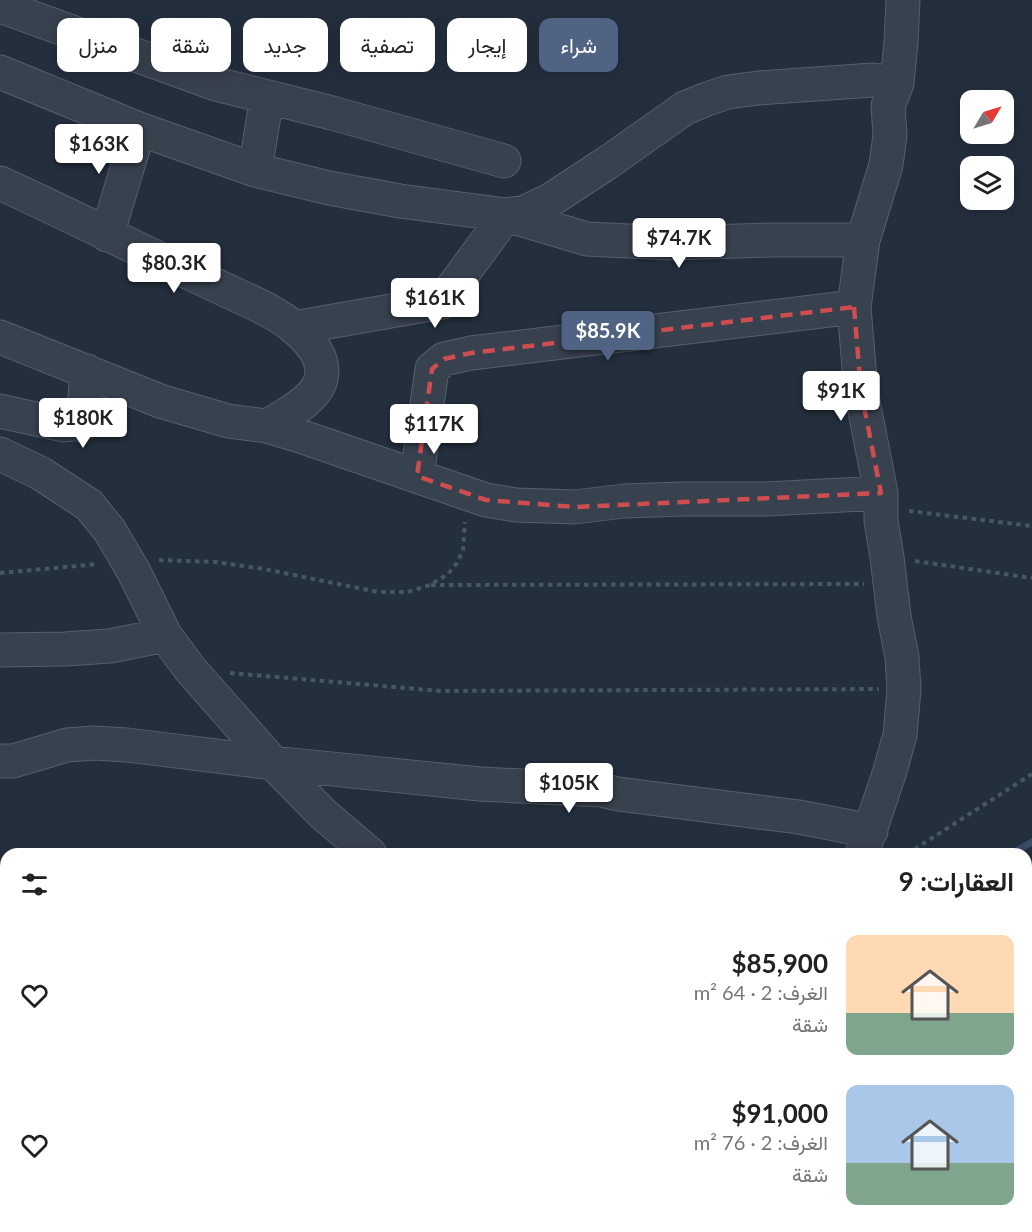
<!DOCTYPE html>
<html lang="ar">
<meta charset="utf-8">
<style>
body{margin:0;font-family:Lato,Vazirmatn,sans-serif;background:#f6f6f6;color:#202124;direction:rtl;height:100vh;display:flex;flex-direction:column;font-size:22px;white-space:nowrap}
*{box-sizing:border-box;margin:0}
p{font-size:20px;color:#757577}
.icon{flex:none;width:33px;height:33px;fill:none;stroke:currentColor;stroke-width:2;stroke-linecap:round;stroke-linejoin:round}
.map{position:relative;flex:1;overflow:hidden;direction:ltr}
.panel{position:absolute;left:0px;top:848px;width:1032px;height:386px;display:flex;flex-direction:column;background:#fff;border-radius:18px 18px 0 0;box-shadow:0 3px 15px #0003;direction:rtl}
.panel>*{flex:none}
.top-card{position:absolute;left:18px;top:18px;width:600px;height:54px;direction:rtl;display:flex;gap:12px}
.needle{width:39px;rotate:52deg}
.controls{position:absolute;left:960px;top:90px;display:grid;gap:12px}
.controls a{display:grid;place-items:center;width:54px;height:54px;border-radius:12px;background:#fff;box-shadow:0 3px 15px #0003;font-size:30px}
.price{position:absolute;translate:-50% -51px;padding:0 14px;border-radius:6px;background:#fff;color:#222;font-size:20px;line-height:39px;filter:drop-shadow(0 2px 3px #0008)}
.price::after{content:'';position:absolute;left:50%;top:36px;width:18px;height:14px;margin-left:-9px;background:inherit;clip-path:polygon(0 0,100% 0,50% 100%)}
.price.selected{background:#506383;color:#fff}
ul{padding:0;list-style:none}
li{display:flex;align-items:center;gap:18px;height:150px;padding:0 18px}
li span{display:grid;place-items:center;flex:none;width:168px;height:120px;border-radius:12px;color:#555}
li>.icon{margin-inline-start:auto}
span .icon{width:72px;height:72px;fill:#fffc;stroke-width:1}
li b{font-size:26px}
h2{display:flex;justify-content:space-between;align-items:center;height:72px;padding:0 18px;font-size:26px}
.pill{padding:0 21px;border-radius:12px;background:#fff;box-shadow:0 3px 15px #0003;font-size:21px;line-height:54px}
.pill.selected{background:#506383;color:#fff}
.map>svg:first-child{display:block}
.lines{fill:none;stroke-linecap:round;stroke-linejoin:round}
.stream{stroke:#394c67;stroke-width:7}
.minor-casing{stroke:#565f6c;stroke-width:35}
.path{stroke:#44595c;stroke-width:4;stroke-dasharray:4.5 4.5;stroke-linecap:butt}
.minor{stroke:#38414e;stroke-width:33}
.marked{fill:none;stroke:#ce4d50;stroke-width:4.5;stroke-dasharray:12 8;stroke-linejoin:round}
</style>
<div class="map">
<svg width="1032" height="1232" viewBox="0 0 1032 1232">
<rect width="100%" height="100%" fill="#242f3e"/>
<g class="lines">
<!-- stream -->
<path class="stream" d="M 1011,854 L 1032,842
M 725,1232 L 729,1227"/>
<!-- minor casing -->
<g class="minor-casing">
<path id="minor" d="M 0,6 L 216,84 L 332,113 L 504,161
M 0,72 L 139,129 L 255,170 L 329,188 L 400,201 L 506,215 L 525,212 L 549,201 L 607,163 L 685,108 L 707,99 L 728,92 L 759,88 L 873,80 L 897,83
M 255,170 L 267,97
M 0,183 C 57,209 113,237 170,264 C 190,273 211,283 232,293 C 254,303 277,313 296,329 C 310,341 326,358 321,379 C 316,400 284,416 267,426
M 107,235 L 139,129
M 294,328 L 442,302 L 506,215 L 587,239 L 670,243 L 772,240 L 863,240
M 0,337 L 160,401 L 228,421 L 267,426 L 297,435 L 486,500 L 516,505 L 575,507 L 624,501 L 683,499 L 766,499 L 881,493
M 0,411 L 63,425 L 83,423 L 87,371
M 0,454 L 40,473 L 89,505 L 110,531 L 134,572 L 165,635 L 190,669 L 273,763 L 323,814 L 370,854
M 417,476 L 432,369 L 444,359 L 471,353 L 854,307
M 0,650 L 65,649 L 110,646 L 165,635
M 0,761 L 13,761 L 67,745 L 94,743 L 127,745 L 273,763 L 480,784 L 601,790 L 618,794 L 799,817 L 871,831
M 862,854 L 889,774 L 900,735 L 904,689 L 902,657 L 894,616 L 887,557 L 881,521 L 881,493 L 861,391 L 854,307 L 863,240 L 886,165 L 890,135 L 888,106 L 897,83 L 901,42 L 903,0
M 0,1000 L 6,1003
M 1026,1031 L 1032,1032
M 0,1090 L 6,1092
M 1026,1137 L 1032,1137
M 310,1227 L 315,1232
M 621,1227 L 631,1232
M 816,1227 L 816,1232
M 668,1232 L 671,1227"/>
</g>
<!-- path -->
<path class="path" d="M 909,511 L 1032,526
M 159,560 L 216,562 L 264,569 L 378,592 L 408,592 L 430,585 L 448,574 L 457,563 L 463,550 L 465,522
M 915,561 L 1032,578
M 0,573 L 98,564
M 431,585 L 864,584
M 230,673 L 441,691 L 879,689
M 907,854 L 1032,774
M 1026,919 L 1032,916
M 0,957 L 6,965"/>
<!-- minor -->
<use href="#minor" class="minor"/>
</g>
<!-- marked area -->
<path class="marked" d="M 854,307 L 861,391 L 881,493 L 575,507 L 486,500 L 417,476 L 432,369 L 444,359 L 471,353 Z"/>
</svg>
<div class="controls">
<a><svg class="needle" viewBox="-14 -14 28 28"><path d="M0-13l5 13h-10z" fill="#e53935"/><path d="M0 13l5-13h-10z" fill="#757577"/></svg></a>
<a><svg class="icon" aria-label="layers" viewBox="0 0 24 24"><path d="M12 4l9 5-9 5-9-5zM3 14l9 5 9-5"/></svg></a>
</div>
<b class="price" style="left:99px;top:175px">$163K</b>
<b class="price" style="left:679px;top:269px">$74.7K</b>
<b class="price" style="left:174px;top:294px">$80.3K</b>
<b class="price" style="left:435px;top:329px">$161K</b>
<b class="price selected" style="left:608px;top:362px">$85.9K</b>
<b class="price" style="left:841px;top:422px">$91K</b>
<b class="price" style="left:83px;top:449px">$180K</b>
<b class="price" style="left:434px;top:455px">$117K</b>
<b class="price" style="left:569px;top:814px">$105K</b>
<div class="top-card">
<a class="pill selected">شراء</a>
<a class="pill">إيجار</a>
<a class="pill">تصفية</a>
<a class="pill">جديد</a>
<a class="pill">شقة</a>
<a class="pill">منزل</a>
</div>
<section class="panel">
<h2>العقارات: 9<svg class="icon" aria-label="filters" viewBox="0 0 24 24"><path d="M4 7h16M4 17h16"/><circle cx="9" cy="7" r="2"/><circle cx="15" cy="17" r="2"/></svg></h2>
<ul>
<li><span style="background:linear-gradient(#ffd9b3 65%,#7fa58c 0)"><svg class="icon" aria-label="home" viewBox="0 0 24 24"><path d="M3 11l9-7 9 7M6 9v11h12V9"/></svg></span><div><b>$85,900</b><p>الغرف: 2 · 64 m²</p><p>شقة</p></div><svg class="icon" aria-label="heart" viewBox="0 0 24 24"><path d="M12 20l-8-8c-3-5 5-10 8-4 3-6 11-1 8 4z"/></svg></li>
<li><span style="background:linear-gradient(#a9c7e8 65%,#7fa58c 0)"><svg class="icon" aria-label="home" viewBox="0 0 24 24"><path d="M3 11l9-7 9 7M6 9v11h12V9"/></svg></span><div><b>$91,000</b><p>الغرف: 2 · 76 m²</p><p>شقة</p></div><svg class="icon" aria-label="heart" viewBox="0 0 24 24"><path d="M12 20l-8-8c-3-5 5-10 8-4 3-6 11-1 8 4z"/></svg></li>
</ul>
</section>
</div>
